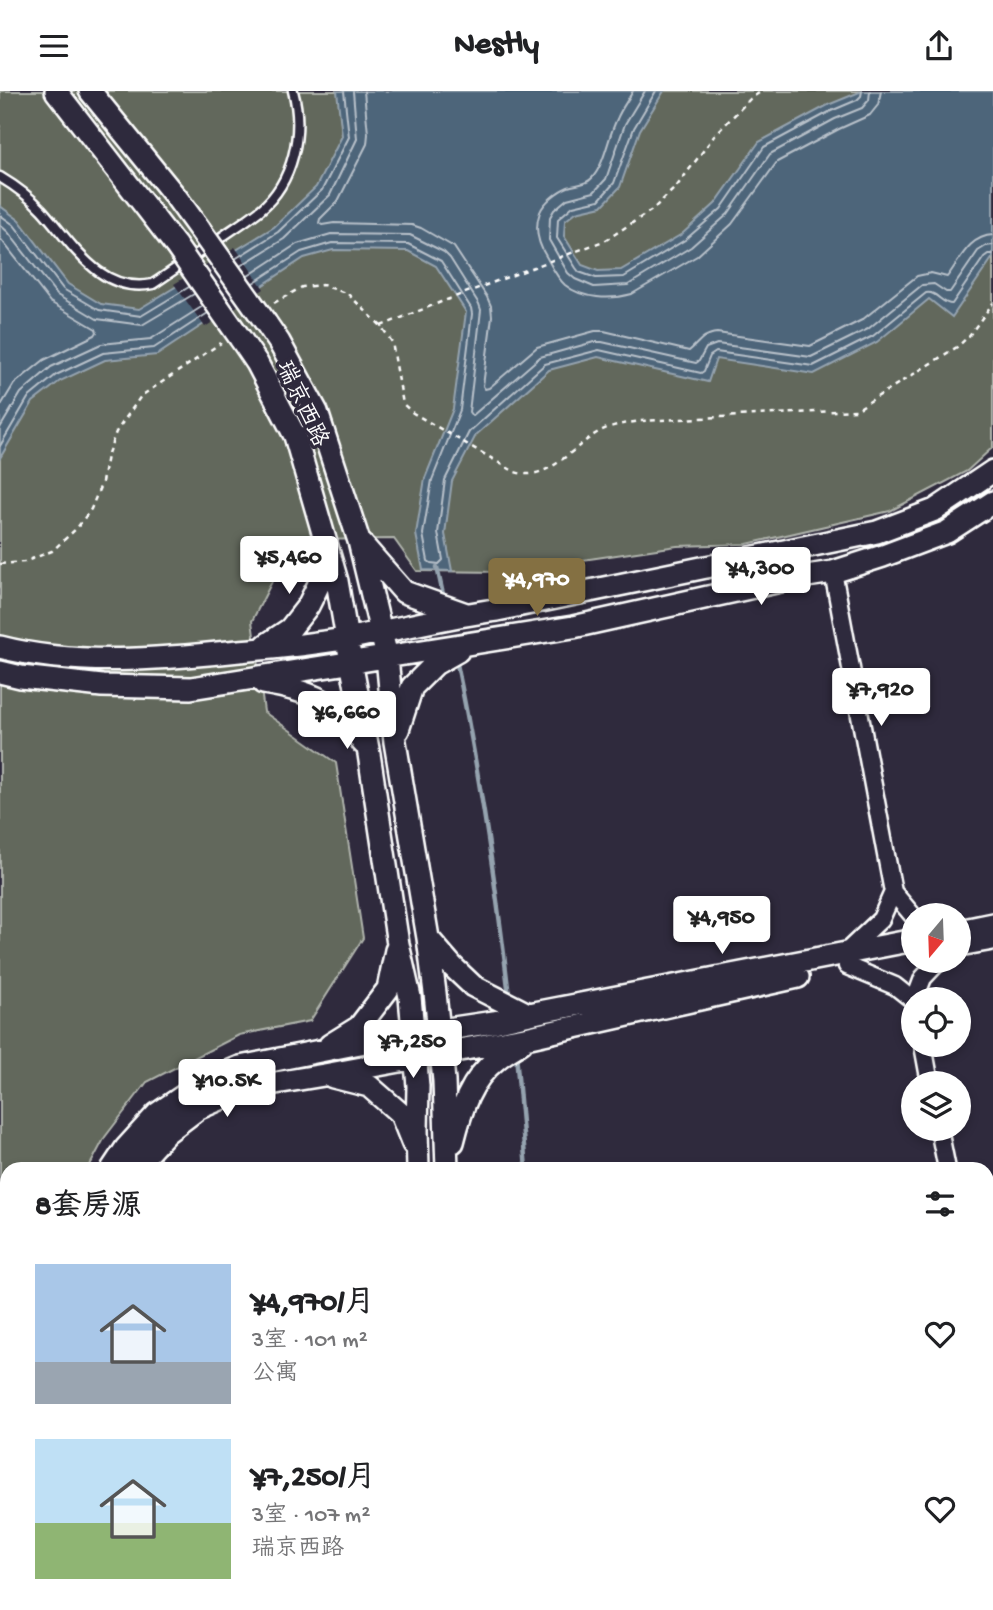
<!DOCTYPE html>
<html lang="zh">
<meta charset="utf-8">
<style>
body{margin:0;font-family:"Gochi Hand","LXGW WenKai TC",sans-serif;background:#f6f6f6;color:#202124;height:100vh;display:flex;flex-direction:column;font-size:26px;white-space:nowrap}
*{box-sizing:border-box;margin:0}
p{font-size:23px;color:#757577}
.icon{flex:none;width:38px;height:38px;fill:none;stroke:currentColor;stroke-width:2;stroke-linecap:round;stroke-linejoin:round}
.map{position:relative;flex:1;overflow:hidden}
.panel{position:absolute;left:0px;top:1071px;width:994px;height:448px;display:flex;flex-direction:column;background:#fff;border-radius:21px 21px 0 0;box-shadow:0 4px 10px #0003}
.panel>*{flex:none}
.needle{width:46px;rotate:199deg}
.buttons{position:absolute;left:901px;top:812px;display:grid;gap:14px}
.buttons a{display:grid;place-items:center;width:70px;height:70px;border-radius:50%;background:#fff;box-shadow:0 4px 10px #0003;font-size:35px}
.price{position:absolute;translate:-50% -60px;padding:0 16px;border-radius:7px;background:#fff;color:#222;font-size:23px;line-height:46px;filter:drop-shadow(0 2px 4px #0008)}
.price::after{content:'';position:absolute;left:50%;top:42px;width:21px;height:16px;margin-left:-10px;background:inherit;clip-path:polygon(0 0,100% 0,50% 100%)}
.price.current{background:#847042;color:#fff}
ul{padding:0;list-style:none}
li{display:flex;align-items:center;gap:21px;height:175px;padding:0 35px}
li span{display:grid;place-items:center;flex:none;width:196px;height:140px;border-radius:0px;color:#555}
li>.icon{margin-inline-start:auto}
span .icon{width:84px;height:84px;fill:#fffc;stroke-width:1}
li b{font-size:30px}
h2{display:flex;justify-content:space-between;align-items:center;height:84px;padding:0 35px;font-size:30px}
header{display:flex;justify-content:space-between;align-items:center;height:91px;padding:0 35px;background:#fff;font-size:32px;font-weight:700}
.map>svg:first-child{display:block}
.green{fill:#62685b;stroke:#b0b4ad;stroke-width:2}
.water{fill:#4e657a;stroke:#95a3af;stroke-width:2}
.pier{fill:#2f2a3d}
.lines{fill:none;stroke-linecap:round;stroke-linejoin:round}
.shore{stroke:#b8c1ca;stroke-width:2}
.stream{stroke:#95a3af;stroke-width:4.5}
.lane-casing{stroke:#fff;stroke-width:13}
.street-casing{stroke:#fff;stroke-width:21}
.secondary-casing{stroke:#fff;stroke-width:26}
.primary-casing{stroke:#fff;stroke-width:30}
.path{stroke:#fff;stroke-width:2.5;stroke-dasharray:5 5;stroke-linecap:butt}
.lane{stroke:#2f2a3d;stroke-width:8}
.street{stroke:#2f2a3d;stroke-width:16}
.secondary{stroke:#2f2a3d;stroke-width:21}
.primary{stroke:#2f2a3d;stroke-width:24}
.secondary-bridge-casing{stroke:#fff;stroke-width:26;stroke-linecap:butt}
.secondary-bridge{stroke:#2f2a3d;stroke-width:21}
.labels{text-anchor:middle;stroke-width:7;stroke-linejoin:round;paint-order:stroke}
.street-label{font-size:23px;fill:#fff;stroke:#2f2a3d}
</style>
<header><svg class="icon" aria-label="menu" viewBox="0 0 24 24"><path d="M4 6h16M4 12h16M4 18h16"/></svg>Nestly<svg class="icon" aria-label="share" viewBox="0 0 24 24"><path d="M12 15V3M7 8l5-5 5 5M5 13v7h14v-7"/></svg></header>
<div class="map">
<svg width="993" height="1519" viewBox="0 0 993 1519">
<rect width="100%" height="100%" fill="#2f2a3d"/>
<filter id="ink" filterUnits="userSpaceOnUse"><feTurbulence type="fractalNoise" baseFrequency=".0143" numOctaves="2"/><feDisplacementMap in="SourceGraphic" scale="14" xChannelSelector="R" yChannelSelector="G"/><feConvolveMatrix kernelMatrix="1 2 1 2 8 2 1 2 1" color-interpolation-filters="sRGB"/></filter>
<g filter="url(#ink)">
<!-- green -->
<path class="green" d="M 0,0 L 993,0 L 993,356 L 967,380 L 890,420 L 747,453 L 677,455 L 502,481 L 417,480 L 394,448 L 293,449 L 252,530 L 264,621 L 336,672 L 363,847 L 310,930 L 239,944 L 147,991 L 105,1046 L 88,1078 L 7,1078 L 7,1242 L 0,1250 Z"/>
<!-- water -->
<path class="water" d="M 337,0 L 664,0 L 640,39 L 620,96 L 602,115 L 576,121 L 565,130 L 564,145 L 582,174 L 598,180 L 621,179 L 682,143 L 715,113 L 759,51 L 828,14 L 862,0 L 993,0 L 993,166 L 952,226 L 929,208 L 877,251 L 814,283 L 716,268 L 708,291 L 598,266 L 549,279 L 476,344 L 452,390 L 445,443 L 452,480 L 423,479 L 416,443 L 425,387 L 453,318 L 466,221 L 436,175 L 408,160 L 333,159 L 304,167 L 157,264 L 105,269 L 60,290 L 33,311 L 0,367 L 0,115 L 19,129 L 68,193 L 101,213 L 139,218 L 274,136 L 316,96 L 342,45 Z"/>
<!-- pier -->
<path class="pier" d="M 235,156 L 264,198 L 205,236 L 174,193 Z"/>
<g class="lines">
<!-- shore -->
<path class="shore" d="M 364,0 L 368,43 L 367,53 L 338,110 L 320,128 L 319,132 L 322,134 L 334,132 L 412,134 L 421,137 L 454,156 L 487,206 L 491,215 L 492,225 L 483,295 L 485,298 L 489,297 L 537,256 L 595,240 L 604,240 L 689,260 C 700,251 701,244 717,242 L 810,255 L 862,229 L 917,185 L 931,182 L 947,186 C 960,169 969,145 993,144
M 633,0 C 628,9 621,18 617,28 C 608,45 605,73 592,87 C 586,94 577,93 568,96 C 558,100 544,111 540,121 C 534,137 538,153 547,167 C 552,176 557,187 565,194 C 582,208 611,209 632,203 L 697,165 L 732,133 L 777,71 L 839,38 L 870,24 L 878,14 L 881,0
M 645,0 L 625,33 L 606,88 L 594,101 L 567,108 L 554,119 L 550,126 L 549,149 L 568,182 L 575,188 L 594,196 L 628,194 L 691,156 L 728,123 L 770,63 L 835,28 L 862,17 L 869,9 L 870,0
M 656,0 L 634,37 L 614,92 L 599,109 L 573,115 L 558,128 L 557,147 L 576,177 L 579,181 L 596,187 L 624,186 L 685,149 L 721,118 L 764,56 L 831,20 L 857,9 L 861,5 L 862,0
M 0,124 L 14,134 L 63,198 L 99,219 L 141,225 L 189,196
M 0,134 L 8,141 L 57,204 L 97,228 L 142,234 L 194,203
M 0,147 L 50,211 L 96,238 L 97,241 L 95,244 L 44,269 L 14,293 L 0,316
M 235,168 L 278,141 L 322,99 L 349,46 L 344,0
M 240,175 L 284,148 L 330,104 L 357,48 L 353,0
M 248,185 L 297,153 L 331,143 L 410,144 L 444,161 L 450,167 L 479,213 L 481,219 L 469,321 L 472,325 L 540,266 L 594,251 L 602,251 L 696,272 L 699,270 L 706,257 L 717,253 L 811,266 L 868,238 L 922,194 L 934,193 L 946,201 L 950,201 L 978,160 L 986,155 L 993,154
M 253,192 L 301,161 L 332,152 L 408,153 L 441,170 L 471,217 L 472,223 L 460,319 L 432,389 L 423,443 L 428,470 L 431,472 L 439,473 L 443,469 L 438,442 L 445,389 L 469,341 L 545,273 L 599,259 L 701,282 L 704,280 L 710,265 L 716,261 L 813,275 L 873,245 L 926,202 C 937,200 941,213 952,213 L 984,166 L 988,163 L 993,163
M 0,337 L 21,302 L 51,276 L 101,253 L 151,248 L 203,215
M 0,355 L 28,307 L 56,284 L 103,262 L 154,257 L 208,222"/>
<!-- stream -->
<path class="stream" d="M 437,476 L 444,508
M 456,568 C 479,679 496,793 509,905
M 516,963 L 526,1078
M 550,1512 L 554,1519"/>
<!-- lane casing -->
<g class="lane-casing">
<path id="lane" d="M 0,86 C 15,95 30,106 42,119 C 72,152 100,204 153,193 C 174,179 195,164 216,150 C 230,140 246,130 260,119 C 294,91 304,40 293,0
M 987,1213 L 993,1210"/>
</g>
<!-- street casing -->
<g class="street-casing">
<path id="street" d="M 833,481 L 893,801
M 845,862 L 881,828 L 893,801 L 914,826
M 847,875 L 895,895 L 914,910
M 915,908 L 923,887 L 939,870
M 923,954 L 930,992
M 939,1038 L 947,1078"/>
</g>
<!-- secondary casing -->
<g class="secondary-casing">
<path id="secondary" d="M 56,0 L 176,155
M 90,0 L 176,106 L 200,139
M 266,232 L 279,251 L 317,321 L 359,450 L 387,566 L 395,651 L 428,847 L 435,902 L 444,990 L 447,1078
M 240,247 L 257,272 L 295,345 L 337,490 L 351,571 L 369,663 L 398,853 L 410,906 L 418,995 L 417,1039 L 418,1078
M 361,452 L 404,501 L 466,523
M 266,554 L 290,538 L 308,515 L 322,487 L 326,462
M 0,556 C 77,576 161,568 239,560 C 276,557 314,553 350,547 C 399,538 448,525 497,519 L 877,441 L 935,419 L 993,380
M 0,581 L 21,586 L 102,595 L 191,597 L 573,536 L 794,487 L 833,481 L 883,465 L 947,441 L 993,411
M 263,592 C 310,600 337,609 363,652
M 398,639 L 412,596 L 435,573 L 458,560
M 959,840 L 993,833
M 428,847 L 453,876 L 473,895 L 528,923
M 959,854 L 993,848
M 330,954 L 359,936 L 388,898 L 396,859
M 333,986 L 369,995 L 401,1023 L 413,1053
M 453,1051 C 461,1019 470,989 497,968 C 504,962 513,957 521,952
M 112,1078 L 126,1057 L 157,1023 L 204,991 L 240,976 L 380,948 L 494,931 L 539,921 L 914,849
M 133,1078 L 166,1042 L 199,1017 L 246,997 L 324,984 L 530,946 L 798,886
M 987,1172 L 993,1170
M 0,1285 L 7,1277
M 0,1310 L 7,1303
M 416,1519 L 416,1512
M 439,1519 L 439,1512"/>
</g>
<!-- primary casing -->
<g class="primary-casing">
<path id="primary" d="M 466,1512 L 466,1519"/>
</g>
<!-- path -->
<path class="path" d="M 274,212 L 302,196 L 323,194 L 348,203 L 381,235 L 392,251 L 403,313 L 413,322 L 515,381 C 551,393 577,348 607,337 C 618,333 630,332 640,330 L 856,319 L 957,256 L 968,246 L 993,212
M 381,235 L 441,211 L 606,149 L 652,119 L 677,95 L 715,44 L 750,8 L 762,0
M 0,473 L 24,471 L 52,460 L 77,437 L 91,418 L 102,391 L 107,365 L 116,341 L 141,305 L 221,252"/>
<!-- lane -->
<use href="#lane" class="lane"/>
<!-- street -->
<use href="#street" class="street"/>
<!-- secondary -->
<use href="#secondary" class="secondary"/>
<!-- primary -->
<use href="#primary" class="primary"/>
<!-- secondary-bridge casing -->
<g class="secondary-bridge-casing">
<path id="secondary-bridge" d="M 200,139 L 266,232
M 176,155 L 240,247"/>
</g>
<!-- secondary-bridge -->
<use href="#secondary-bridge" class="secondary-bridge"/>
</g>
</g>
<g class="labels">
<!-- street labels -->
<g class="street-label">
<text transform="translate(304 312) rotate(65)" y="8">瑞京西路</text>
</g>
</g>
</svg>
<div class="buttons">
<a><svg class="needle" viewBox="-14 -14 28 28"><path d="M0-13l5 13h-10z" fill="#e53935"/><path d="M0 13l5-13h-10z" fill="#757577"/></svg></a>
<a><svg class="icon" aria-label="locate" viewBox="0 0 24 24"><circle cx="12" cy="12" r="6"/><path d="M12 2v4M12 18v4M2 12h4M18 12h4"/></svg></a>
<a><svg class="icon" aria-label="layers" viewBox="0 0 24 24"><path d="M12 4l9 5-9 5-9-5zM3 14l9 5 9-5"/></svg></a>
</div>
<b class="price" style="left:289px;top:505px">¥5,460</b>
<b class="price" style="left:761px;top:516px">¥4,300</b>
<b class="price current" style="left:537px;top:527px">¥4,970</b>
<b class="price" style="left:881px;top:637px">¥7,920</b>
<b class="price" style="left:347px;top:660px">¥6,660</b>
<b class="price" style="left:722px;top:865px">¥4,950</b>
<b class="price" style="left:413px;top:989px">¥7,250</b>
<b class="price" style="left:227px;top:1028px">¥10.5K</b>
<section class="panel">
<h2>8套房源<svg class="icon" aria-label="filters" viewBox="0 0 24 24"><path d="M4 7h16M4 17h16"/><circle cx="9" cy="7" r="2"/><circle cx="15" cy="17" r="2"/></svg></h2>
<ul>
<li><span style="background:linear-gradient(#a9c7e8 70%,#9aa5b1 0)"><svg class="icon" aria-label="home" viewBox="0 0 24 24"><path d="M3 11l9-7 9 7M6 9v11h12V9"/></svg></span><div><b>¥4,970/月</b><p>3室 · 101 m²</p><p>公寓</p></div><svg class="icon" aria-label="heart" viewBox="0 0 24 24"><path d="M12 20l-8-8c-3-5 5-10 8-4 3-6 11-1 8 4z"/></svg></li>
<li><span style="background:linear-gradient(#bfe0f5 60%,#8fb573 0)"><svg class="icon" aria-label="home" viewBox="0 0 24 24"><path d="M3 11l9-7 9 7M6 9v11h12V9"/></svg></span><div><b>¥7,250/月</b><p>3室 · 107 m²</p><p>瑞京西路</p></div><svg class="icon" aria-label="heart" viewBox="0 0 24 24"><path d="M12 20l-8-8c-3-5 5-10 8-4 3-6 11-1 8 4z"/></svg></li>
</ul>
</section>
</div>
